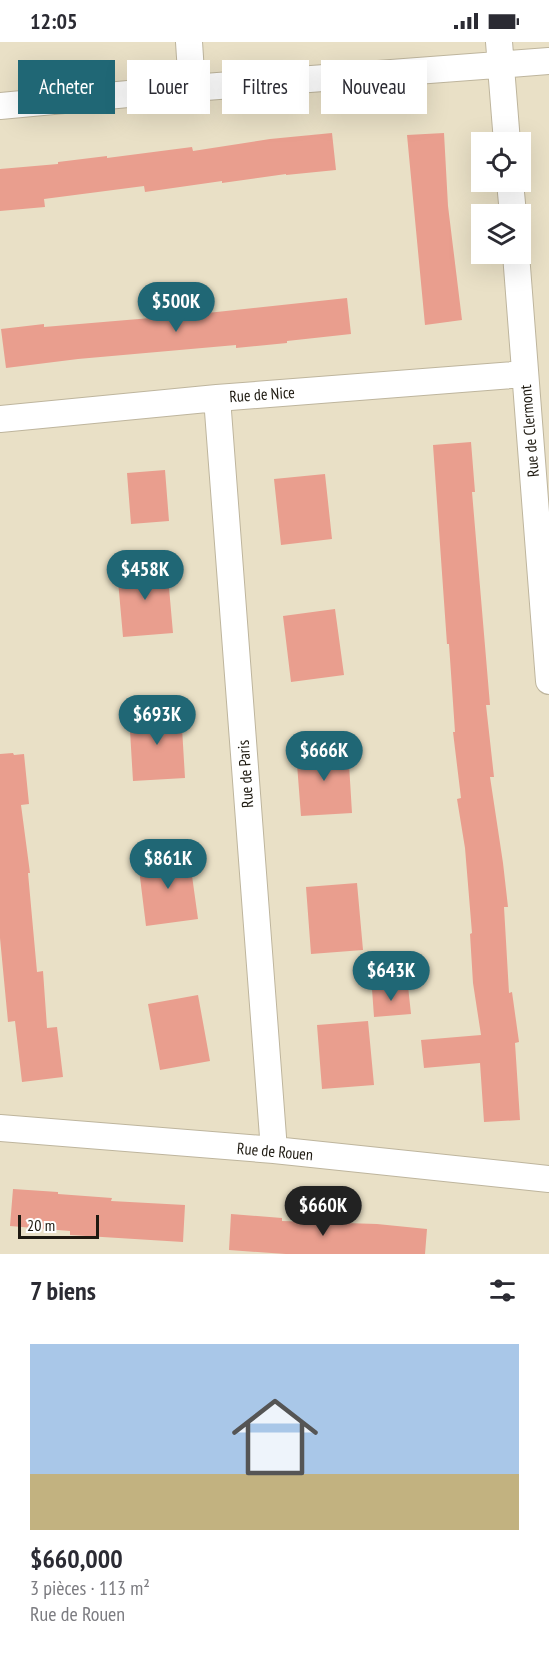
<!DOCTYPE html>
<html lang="fr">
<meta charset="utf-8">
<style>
body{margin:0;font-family:"PT Sans Narrow",sans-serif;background:#f2f2f3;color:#2b2b33;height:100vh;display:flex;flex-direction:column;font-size:22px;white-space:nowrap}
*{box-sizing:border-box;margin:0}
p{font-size:20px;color:#7c7c81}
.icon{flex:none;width:33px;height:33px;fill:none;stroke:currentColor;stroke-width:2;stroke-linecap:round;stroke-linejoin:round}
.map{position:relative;height:1212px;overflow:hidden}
.sheet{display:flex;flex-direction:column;background:#fff;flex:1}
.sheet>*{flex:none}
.guide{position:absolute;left:18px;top:18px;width:513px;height:54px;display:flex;gap:12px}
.controls{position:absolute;left:471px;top:90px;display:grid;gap:12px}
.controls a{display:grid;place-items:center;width:60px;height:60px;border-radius:0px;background:#fff;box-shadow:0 6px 24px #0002;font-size:30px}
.scale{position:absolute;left:18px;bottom:15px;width:81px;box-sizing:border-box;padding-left:6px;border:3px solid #1e1a11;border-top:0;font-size:16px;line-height:21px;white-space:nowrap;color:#1e1a11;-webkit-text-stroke:4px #fff;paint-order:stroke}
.price{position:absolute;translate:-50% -51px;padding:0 14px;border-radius:21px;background:#206775;color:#fff;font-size:20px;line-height:39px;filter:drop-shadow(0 2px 3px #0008)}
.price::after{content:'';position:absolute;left:50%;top:36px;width:18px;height:14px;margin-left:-9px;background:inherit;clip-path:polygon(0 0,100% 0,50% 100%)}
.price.on{background:#222;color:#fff}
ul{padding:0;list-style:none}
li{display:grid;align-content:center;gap:12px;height:318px;padding:0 30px}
li span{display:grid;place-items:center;height:186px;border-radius:0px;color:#555}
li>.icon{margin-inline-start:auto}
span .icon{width:108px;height:108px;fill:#fffc;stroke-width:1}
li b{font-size:26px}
h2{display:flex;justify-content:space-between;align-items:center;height:72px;padding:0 30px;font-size:26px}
.chip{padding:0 21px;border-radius:0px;background:#fff;box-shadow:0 6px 24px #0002;font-size:21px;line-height:54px}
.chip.on{background:#206775;color:#fff}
.status{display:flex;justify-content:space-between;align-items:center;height:42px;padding:0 30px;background:#fff;direction:ltr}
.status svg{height:16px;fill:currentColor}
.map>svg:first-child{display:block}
.building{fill:#e99e8e}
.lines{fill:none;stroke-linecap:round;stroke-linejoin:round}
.minor-casing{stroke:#beb59d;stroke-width:28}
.minor{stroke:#fff;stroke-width:26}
.labels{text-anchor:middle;stroke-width:4.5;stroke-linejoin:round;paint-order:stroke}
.street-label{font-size:16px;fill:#1e1a11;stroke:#fff}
</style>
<div class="status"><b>12:05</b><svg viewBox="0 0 49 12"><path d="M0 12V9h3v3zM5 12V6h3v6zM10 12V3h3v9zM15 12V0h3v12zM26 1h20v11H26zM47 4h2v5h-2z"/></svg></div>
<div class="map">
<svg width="549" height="1212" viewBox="0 0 549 1212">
<rect width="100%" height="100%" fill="#e9e0c6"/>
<!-- building -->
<path class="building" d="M 332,91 L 336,128 L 286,133 L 286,132 L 222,141 L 222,139 L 145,150 L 144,144 L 44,157 L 45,165 L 0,169 L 0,127 L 58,122 L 58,120 L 107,114 L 107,116 L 192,105 L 193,109 L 270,97 Z
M 444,91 L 448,164 L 462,278 L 425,283 L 407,93 Z
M 347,256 L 351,292 L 287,299 L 287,301 L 236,306 L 236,303 L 78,317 L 6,326 L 1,287 L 44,282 L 44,285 L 198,272 Z
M 471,400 L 475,450 L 472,450 L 490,663 L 486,663 L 494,735 L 490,735 L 503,821 L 508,865 L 504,865 L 509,951 L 512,950 L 519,1000 L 515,1001 L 520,1078 L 484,1080 L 480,1021 L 424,1026 L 421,998 L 481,993 L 473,941 L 470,892 L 472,891 L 465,806 L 457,757 L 461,756 L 453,690 L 455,690 L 449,602 L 447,602 L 433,403 Z
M 165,428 L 169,479 L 131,482 L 127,431 Z
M 325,432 L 332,497 L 281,503 L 274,437 Z
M 167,523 L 173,591 L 123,595 L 117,527 Z
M 335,567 L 344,633 L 291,640 L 283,574 Z
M 181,669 L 185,736 L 133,739 L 129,672 Z
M 348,706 L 352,771 L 301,774 L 296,709 Z
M 13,711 L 14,713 L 24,712 L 29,762 L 21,763 L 30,831 L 28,831 L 37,930 L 43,929 L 47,986 L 57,985 L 63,1035 L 22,1040 L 15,979 L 8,980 L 0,896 L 0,712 Z
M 189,812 L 198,877 L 146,884 L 138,819 Z
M 357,841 L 363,908 L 311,912 L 306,845 Z
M 408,944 L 411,972 L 374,975 L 372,947 Z
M 198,953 L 210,1019 L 160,1028 L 148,962 Z
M 368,979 L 374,1043 L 322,1047 L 317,983 Z
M 13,1147 L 58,1150 L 58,1152 L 112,1156 L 111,1159 L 185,1163 L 183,1200 L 70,1193 L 70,1189 L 10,1184 Z
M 231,1172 L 282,1176 L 282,1179 L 377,1182 L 427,1187 L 425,1212 L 286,1212 L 229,1208 Z"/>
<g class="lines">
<!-- minor casing -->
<g class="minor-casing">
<path id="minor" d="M 189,0 L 192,46
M 499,0 L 507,100
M 0,64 L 192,46 L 549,19
M 510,140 L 513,172
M 516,212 L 549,639
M 217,356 L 274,1108
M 0,377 L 217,356 L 525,332
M 0,1086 L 274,1108 L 549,1137"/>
</g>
<!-- minor -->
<use href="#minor" class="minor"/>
</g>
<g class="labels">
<!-- street labels -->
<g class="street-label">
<text transform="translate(262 352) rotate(-4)" y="6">Rue de Nice</text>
<text transform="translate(529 389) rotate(-95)" y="6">Rue de Clermont</text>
<text transform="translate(245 732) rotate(-94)" y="6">Rue de Paris</text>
<text transform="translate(275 1109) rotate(5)" y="6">Rue de Rouen</text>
</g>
</g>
</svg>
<div class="controls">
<a><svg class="icon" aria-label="locate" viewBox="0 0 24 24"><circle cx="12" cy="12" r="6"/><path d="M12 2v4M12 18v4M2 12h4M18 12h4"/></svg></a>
<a><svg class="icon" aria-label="layers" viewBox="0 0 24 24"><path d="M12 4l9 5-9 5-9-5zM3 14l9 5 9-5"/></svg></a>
</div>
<div class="scale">20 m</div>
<b class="price" style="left:176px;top:291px">$500K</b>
<b class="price" style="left:145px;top:559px">$458K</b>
<b class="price" style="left:157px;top:704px">$693K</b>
<b class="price" style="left:324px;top:740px">$666K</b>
<b class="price" style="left:168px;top:848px">$861K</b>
<b class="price" style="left:391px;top:960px">$643K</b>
<b class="price on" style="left:323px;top:1195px">$660K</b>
<div class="guide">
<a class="chip on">Acheter</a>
<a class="chip">Louer</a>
<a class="chip">Filtres</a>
<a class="chip">Nouveau</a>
</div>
</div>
<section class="sheet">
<h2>7 biens<svg class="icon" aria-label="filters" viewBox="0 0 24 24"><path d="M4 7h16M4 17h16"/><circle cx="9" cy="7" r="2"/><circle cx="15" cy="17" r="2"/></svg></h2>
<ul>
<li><span style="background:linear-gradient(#a9c7e8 70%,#c2b280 0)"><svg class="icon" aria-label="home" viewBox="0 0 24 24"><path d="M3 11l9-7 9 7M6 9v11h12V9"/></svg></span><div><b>$660,000</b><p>3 pièces · 113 m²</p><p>Rue de Rouen</p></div></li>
</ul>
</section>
